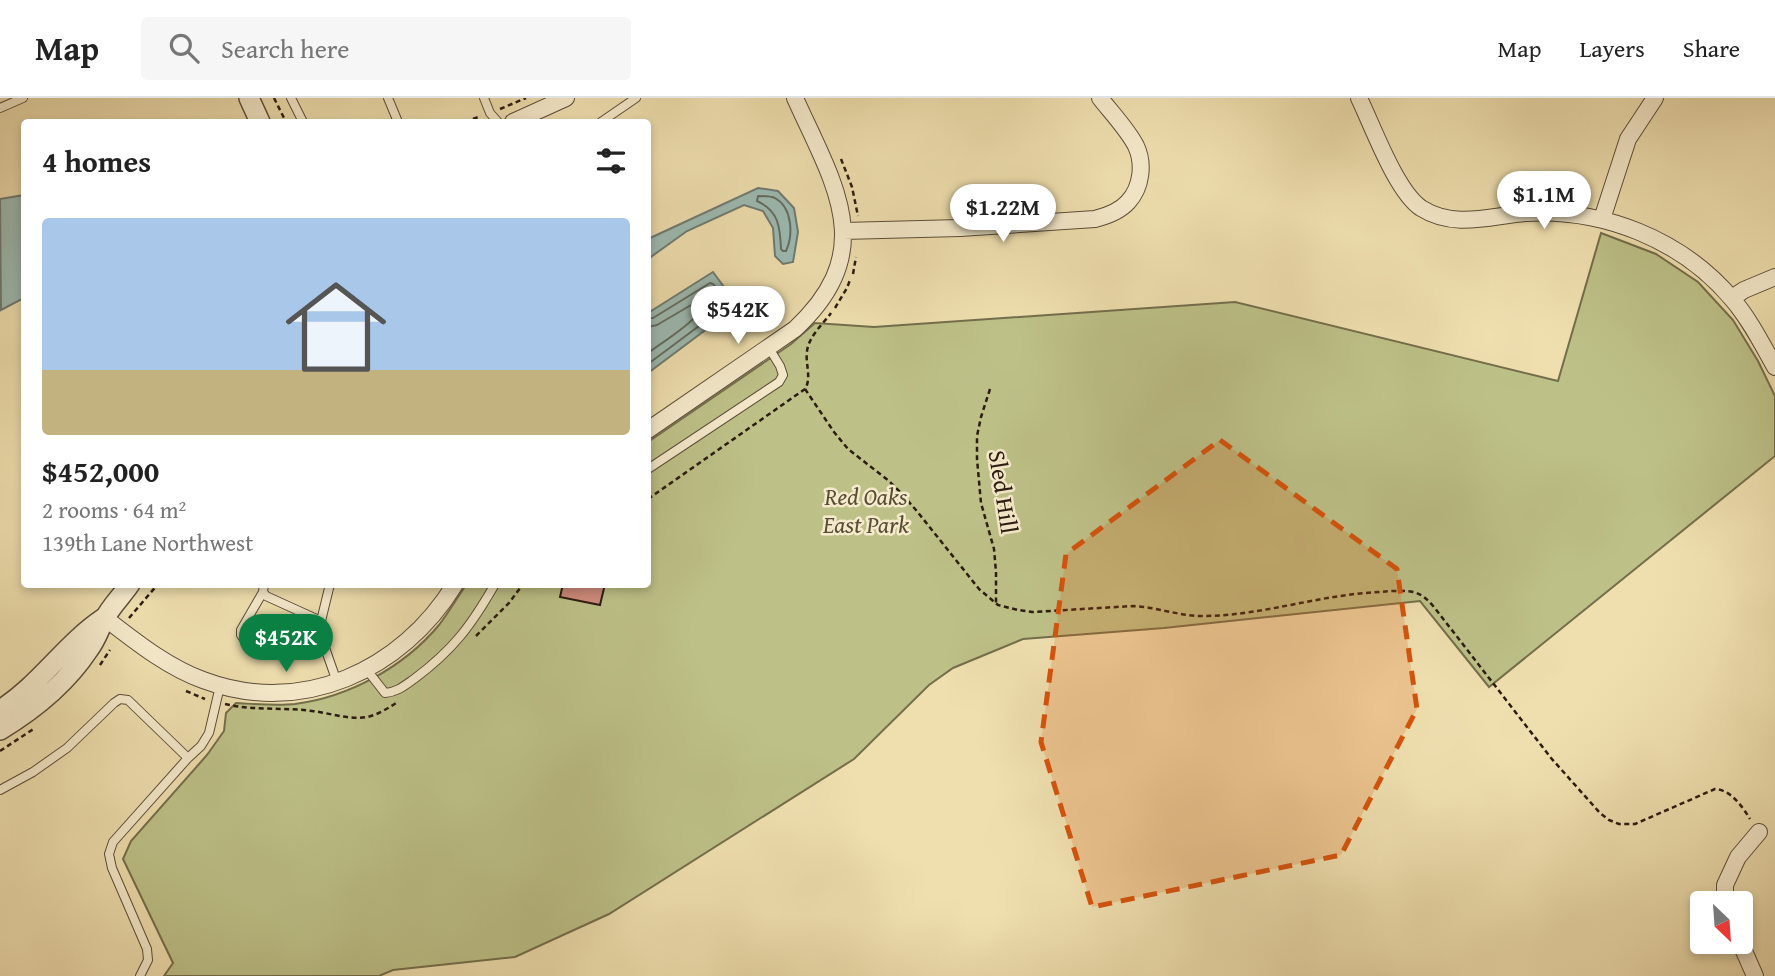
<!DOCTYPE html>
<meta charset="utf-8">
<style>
body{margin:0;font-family:"Gentium Book Plus",serif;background:#f6f6f6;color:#222;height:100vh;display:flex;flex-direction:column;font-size:26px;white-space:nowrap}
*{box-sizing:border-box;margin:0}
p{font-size:23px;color:#767676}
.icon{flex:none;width:38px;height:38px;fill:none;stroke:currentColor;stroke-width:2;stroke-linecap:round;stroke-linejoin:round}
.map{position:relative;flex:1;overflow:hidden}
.details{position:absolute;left:21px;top:21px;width:630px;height:469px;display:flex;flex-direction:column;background:#fff;border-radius:7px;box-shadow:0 4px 10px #0003}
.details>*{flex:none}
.needle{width:46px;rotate:155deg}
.tools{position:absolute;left:1690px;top:793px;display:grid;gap:14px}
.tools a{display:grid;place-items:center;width:63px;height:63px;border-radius:7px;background:#fff;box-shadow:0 4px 10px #0003;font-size:35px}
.price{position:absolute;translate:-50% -60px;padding:0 16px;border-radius:24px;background:#fff;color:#222;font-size:23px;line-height:46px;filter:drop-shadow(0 2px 4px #0008)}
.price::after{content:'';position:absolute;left:50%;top:42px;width:21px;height:16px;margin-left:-10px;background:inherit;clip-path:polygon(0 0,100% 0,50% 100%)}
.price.current{background:#0b8043;color:#fff}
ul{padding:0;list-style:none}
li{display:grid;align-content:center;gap:14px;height:371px;padding:0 21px}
li span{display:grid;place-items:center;height:217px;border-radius:7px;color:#555}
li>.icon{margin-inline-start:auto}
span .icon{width:126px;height:126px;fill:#fffc;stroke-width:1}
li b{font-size:30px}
h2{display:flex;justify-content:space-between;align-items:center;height:84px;padding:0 21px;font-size:30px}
header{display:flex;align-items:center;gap:42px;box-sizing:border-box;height:98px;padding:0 35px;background:#fff;border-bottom:2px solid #e0e0e0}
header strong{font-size:33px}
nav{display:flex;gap:38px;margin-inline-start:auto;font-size:24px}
.search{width:490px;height:63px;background:#f6f6f6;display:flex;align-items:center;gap:18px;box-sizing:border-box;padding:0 24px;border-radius:7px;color:#767676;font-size:26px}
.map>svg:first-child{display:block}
.green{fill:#bdc188;stroke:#746e4c;stroke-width:2}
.water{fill:#9cbbb3;stroke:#6f7b72;stroke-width:2}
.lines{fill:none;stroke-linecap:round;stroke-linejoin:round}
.shore{stroke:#646c62;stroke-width:2}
.building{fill:#cf8c7d;stroke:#2b1c11;stroke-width:2}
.service-casing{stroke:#5c4d38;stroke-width:10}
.minor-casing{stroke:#5c4d38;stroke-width:18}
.tertiary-casing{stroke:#5c4d38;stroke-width:22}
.path{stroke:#2b1c11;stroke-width:2.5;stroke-dasharray:5 3.5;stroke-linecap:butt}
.service{stroke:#f5eacb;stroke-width:8}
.minor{stroke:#f5eacb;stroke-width:16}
.tertiary{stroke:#f5eacb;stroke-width:19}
.marked{fill:#d5530c;fill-opacity:0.2;stroke:#d5530c;stroke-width:5;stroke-dasharray:14 9;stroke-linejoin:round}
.labels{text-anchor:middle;stroke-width:5;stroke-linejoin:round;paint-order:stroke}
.street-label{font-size:24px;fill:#2b1c11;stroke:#f5eacb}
.park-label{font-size:24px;font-style:italic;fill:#574e35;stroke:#f5eacb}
</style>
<header>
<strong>Map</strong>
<div class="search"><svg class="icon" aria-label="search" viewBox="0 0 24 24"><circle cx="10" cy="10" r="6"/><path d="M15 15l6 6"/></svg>Search here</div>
<nav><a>Map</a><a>Layers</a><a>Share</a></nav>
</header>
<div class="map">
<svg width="1775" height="878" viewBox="0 0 1775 878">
<rect width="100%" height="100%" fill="#efdfaf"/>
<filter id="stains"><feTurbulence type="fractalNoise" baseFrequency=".00286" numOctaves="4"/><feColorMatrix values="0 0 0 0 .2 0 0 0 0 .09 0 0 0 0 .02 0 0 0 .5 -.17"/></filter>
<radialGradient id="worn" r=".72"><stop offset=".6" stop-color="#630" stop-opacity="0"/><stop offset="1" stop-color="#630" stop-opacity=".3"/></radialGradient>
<!-- green -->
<path class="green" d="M 1601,135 L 1656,156 L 1698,184 L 1733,222 L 1758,263 L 1775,298 L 1775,358 L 1489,589 L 1420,503 L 1164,530 L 1023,541 L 953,570 L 929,587 L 854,661 L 609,816 L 515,859 L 393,872 L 379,878 L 164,878 L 173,865 L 123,761 L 131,743 L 207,657 L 224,633 L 226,615 L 236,605 C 255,606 276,608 295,606 C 349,599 404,569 439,527 C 449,514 457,500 466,487 L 648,486 L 648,344 L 791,246 L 815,225 L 874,229 L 1235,204 L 1558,283 Z"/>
<!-- water -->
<path class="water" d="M 758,90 L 778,93 L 794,110 L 798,134 L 793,164 L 783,166 L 775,158 L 773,130 L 763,113 L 744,107 L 687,133 L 648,161 L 648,141 Z
M 24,97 L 24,200 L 1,212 L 0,101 Z
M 713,174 L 724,189 L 728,202 L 712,227 L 648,275 L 648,215 Z"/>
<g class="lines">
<!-- shore -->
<path class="shore" d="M 758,98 C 763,98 771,98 775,100 C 793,110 793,138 786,153 L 783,153 L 781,151 C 780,129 779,113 757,103 Z
M 648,220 L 653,220 L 710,185 L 713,186 L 718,192 L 720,202 L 707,222 L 648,266
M 648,229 L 657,227 L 703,200 L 707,202 C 702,220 664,243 648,255"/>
</g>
<!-- building -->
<path class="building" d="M 563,486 L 605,486 L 600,507 L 560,499 Z"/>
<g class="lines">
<!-- service casing -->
<g class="service-casing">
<path id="service" d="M 291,0 L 303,24
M 388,0 L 398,24
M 484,0 L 490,15 L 498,24
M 0,10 L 23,0
M 601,24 L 636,0
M 648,371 L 779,284 L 783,277 L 780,268 L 769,250
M 264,486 L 263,494 L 266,498 L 321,523
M 330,486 L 321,523 L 324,547 L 337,584
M 263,494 L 241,532 L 241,537 L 244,541 L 281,552 L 300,552 L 324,548
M 367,572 L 385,595 C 397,594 404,588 414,581 C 453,552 471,528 495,486
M 0,692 L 33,674 L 67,650 L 114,605 L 120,601 L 128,602 L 188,660
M 140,878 L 148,862 L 147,851 L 112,770 L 109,756 L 113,744 L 188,660 L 201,648 L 209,635 L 220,588"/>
</g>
<!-- minor casing -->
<g class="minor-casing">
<path id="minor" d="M 1359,0 C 1373,29 1396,93 1421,110 C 1454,131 1490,118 1525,115 C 1602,110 1682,141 1733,202 C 1750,222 1762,246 1775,269
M 513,24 L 566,0
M 1602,121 L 1628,41 L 1655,0
M 843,133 L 960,130 L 1095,121 C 1107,118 1120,113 1128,104 C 1142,89 1144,65 1136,48 C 1128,32 1111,14 1100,0
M 1732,200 L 1744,192 L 1775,179
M 648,332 L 795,231 C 880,152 834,87 795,0
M 105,520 C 135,543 167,569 203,582 C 301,619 402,573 455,486
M 1725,805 L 1725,787 L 1738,759 L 1759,734
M 1740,844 L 1755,878"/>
</g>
<!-- tertiary casing -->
<g class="tertiary-casing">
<path id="tertiary" d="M 249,0 L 260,24
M 0,612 C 40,587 65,546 104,520
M 0,632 C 35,611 66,586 89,551 C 96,542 99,532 104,522 C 110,509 122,498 130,486"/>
</g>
<!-- path -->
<path class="path" d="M 274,0 L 286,24
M 500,11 L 526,0
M 465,24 L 481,18
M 841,61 L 852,89 L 858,118
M 853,176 L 856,159
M 835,210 L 847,190 L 850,182
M 805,291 L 834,334 L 848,351 L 889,383 L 900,394 L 916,412 L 979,491 L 998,507 L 1018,512 L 1032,514 L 1133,508 C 1158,509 1181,519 1206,518 C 1265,517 1322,496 1381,494 C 1391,493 1402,492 1413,494 C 1422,496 1428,502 1434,509 L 1551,660 L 1600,715 L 1609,722 L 1619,726 L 1635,726 L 1715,691 C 1731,692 1742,708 1750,721
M 990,291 L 981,319 L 977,338 L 977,361 L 981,405 L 994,451 L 996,474 L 996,505
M 648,401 L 805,291 C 812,280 805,265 807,253 C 809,238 823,226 831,215
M 129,520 L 158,486
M 476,538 L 509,505 L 523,486
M 100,567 L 110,552
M 186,593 L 205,601
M 225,606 C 254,613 283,609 312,613 C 330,615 348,622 367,619 C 377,617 387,611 396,605
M 0,653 L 35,630"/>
<!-- service -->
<use href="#service" class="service"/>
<!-- minor -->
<use href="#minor" class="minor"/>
<!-- tertiary -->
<use href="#tertiary" class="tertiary"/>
</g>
<!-- marked area -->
<path class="marked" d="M 1220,342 L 1397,471 L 1417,611 L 1341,757 L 1092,809 L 1041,644 L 1066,456 Z"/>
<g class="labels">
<!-- street labels -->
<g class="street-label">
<text transform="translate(1003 394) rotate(81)" y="8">Sled Hill</text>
</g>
<!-- park labels -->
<g class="park-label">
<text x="866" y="407">Red Oaks<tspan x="866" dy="28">East Park</tspan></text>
</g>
</g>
<rect width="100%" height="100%" filter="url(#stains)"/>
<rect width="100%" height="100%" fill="url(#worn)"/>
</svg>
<div class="tools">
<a><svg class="needle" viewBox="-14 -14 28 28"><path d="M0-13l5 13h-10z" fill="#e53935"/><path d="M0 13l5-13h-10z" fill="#767676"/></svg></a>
</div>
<b class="price" style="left:1544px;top:133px">$1.1M</b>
<b class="price" style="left:1003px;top:146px">$1.22M</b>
<b class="price" style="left:738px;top:248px">$542K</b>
<b class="price current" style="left:286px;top:576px">$452K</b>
<section class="details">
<h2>4 homes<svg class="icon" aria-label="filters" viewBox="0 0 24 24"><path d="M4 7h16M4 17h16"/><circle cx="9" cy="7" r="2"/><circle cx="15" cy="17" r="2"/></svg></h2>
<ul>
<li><span style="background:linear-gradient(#a9c7e8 70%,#c2b280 0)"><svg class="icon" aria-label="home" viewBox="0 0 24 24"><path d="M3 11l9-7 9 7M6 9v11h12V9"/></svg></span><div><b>$452,000</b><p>2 rooms · 64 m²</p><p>139th Lane Northwest</p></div></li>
</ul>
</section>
</div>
